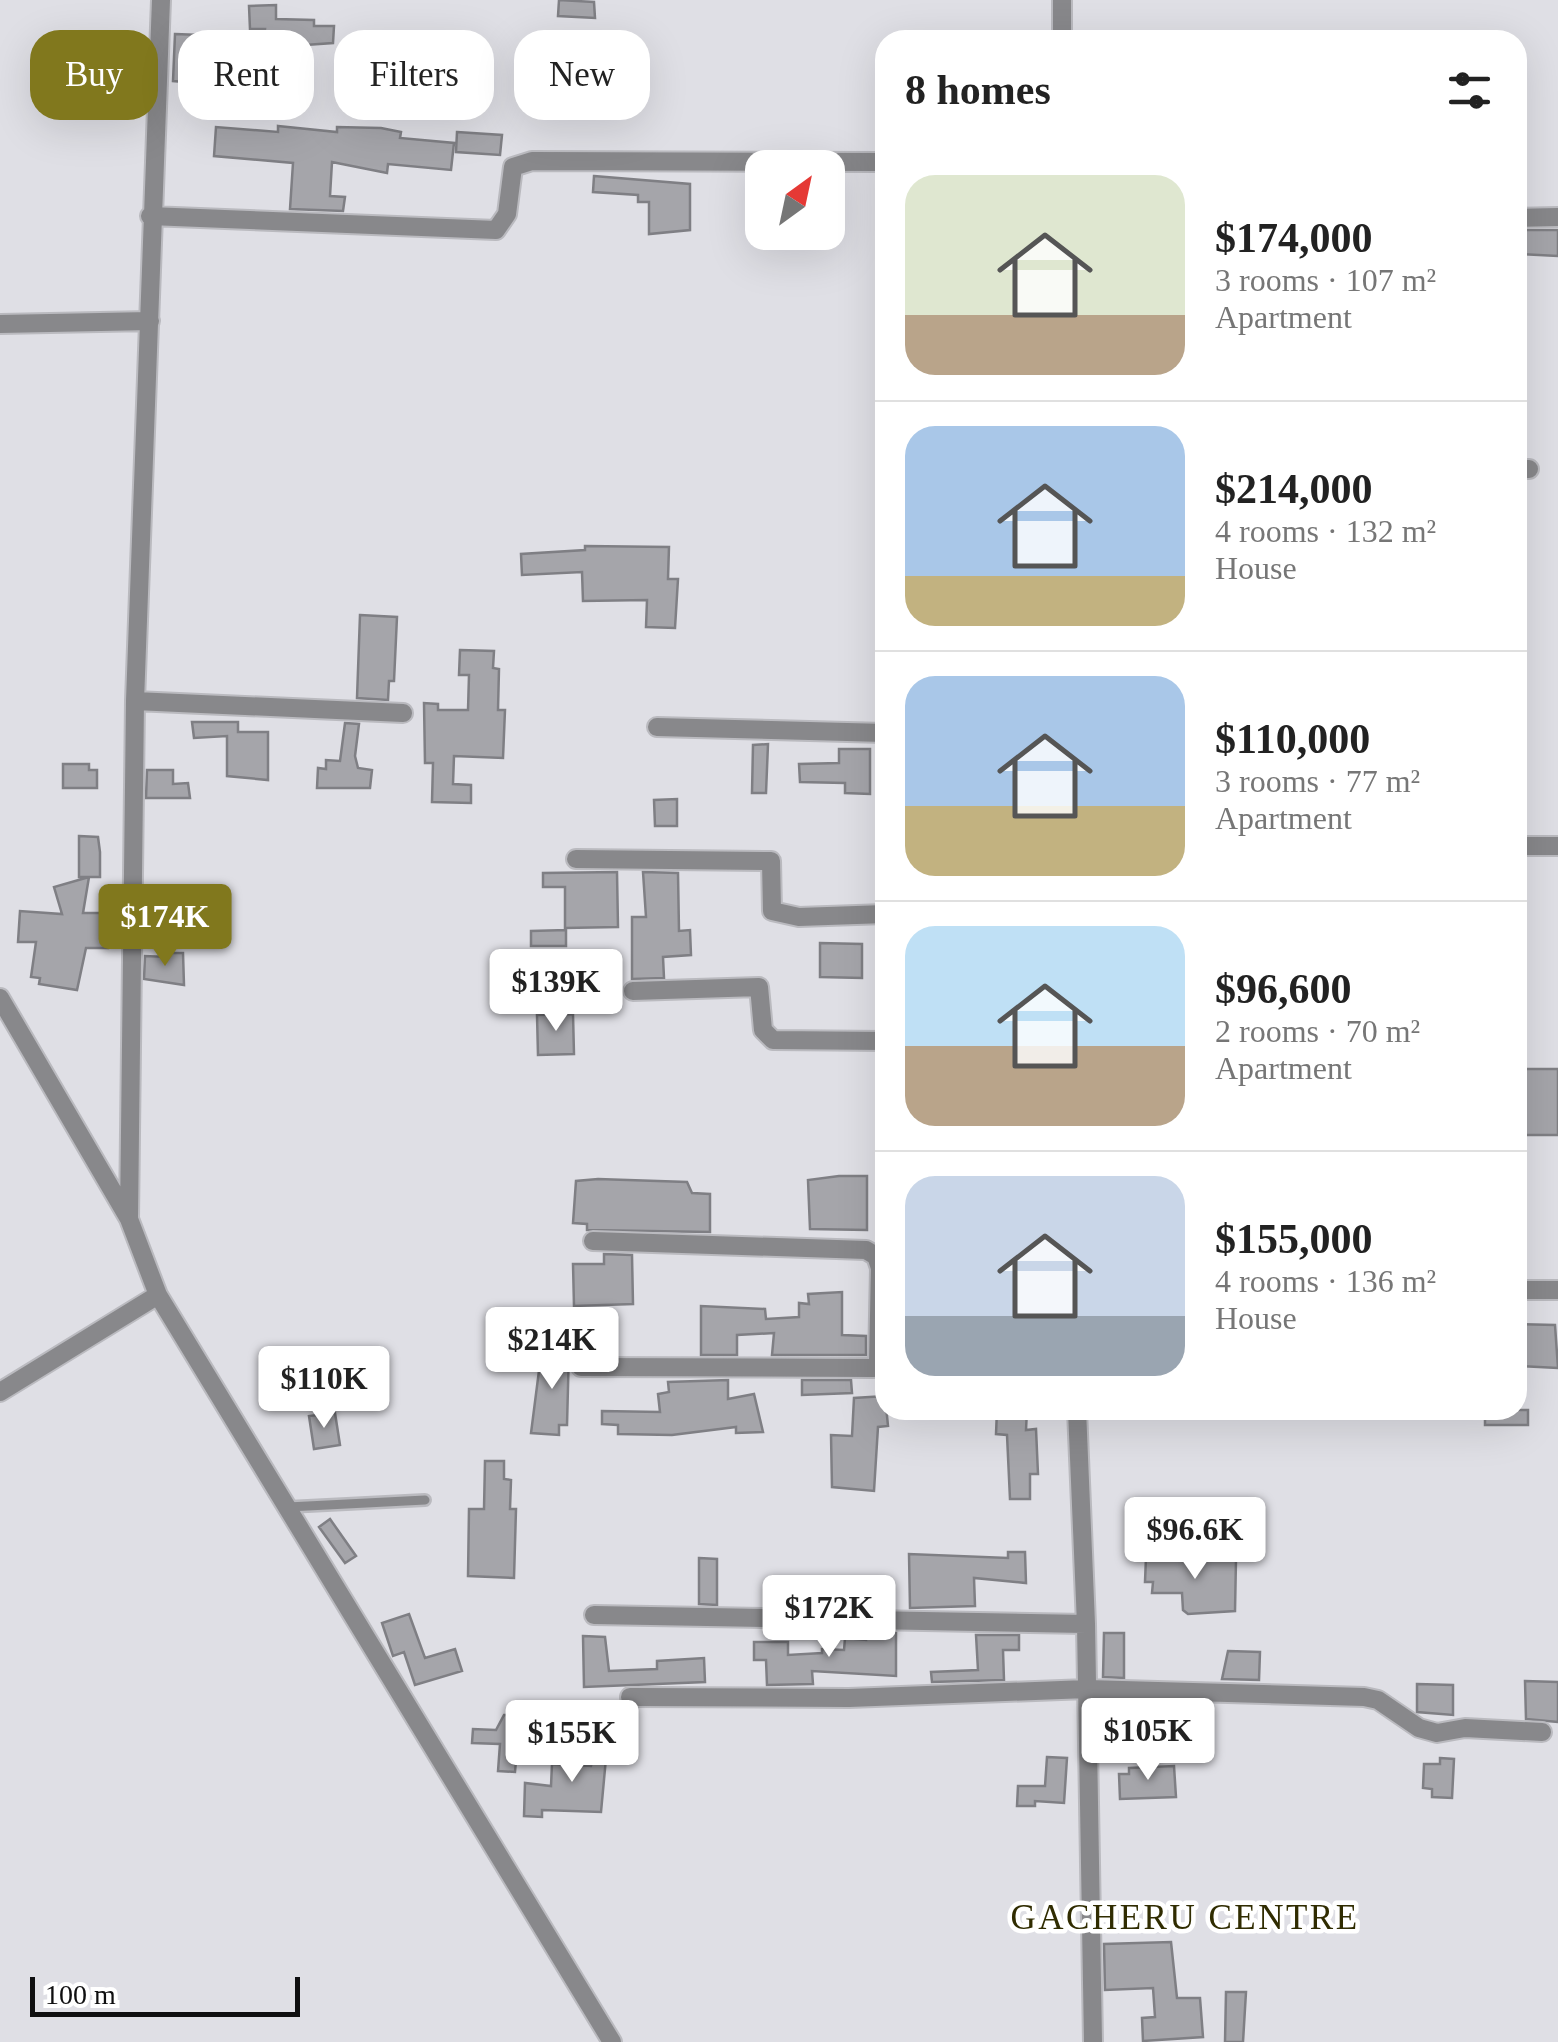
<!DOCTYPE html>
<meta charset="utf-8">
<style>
body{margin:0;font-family:"Times New Roman",serif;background:#f6f6f6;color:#222;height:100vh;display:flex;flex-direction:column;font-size:38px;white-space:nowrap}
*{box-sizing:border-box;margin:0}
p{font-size:32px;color:#767676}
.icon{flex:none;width:55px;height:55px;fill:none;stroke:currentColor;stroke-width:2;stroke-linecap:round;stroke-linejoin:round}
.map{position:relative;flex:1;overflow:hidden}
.panel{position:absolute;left:875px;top:30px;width:652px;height:1390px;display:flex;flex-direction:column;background:#fff;border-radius:30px;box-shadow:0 10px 40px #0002}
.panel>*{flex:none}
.top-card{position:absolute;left:30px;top:30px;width:695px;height:90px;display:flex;gap:20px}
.needle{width:65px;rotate:33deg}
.buttons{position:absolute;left:745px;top:150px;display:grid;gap:20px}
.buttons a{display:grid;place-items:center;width:100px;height:100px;border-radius:20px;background:#fff;box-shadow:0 10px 40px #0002;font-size:50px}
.scale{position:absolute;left:30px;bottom:25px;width:270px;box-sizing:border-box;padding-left:10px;border:5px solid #0f0f10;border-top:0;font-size:28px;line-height:35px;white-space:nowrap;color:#0f0f10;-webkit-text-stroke:8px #fff;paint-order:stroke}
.price{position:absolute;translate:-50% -85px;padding:0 22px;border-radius:10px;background:#fff;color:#222;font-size:32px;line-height:65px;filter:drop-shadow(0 2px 5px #0008)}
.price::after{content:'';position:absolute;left:50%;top:60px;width:30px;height:22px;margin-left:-15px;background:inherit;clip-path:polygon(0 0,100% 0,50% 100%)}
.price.active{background:#81781d;color:#fff}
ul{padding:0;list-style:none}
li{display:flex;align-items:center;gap:30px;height:250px;padding:0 30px}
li+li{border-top:2px solid #e0e0e0}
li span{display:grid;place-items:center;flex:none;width:280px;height:200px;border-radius:30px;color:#555}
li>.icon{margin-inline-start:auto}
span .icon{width:120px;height:120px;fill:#fffc;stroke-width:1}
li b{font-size:42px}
h2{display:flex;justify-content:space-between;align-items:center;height:120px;padding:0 30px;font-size:42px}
.chip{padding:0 35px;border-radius:30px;background:#fff;box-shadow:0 10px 40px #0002;font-size:35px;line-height:90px}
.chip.active{background:#81781d;color:#fff}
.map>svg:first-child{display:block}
.building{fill:#a5a5aa;stroke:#7f7f84;stroke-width:2.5}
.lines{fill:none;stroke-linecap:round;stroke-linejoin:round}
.service-casing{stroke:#bababf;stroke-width:14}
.minor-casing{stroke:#bababf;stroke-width:22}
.service{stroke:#88888b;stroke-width:9}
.minor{stroke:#88888b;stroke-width:18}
.labels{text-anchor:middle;stroke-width:9;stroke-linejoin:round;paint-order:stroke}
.quarter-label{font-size:35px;letter-spacing:2.5px;fill:#302c01;stroke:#fff}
</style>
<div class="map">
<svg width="1558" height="2042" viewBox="0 0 1558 2042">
<rect width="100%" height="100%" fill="#dfdfe5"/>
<!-- building -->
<path class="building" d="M 559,0 L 594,2 L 595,18 L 558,16 Z
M 276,5 L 276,19 L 314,20 L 314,26 L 334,26 L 333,43 L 263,48 L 265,29 L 250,29 L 249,6 Z
M 175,34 L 200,35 L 197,83 L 173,81 Z
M 278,126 L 337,132 L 337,127 L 381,128 L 401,132 L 400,138 L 454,143 L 451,170 L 388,164 L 387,173 L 332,162 L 330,196 L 345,197 L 343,211 L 290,209 L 293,163 L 214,156 L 216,127 L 278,132 Z
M 457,132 L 502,135 L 500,155 L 456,152 Z
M 594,176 L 690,184 L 690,230 L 649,234 L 649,202 L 638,202 L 638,195 L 593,192 Z
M 1522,230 L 1558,230 L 1558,256 L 1521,254 Z
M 585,546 L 669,547 L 668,579 L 678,579 L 675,628 L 646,627 L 647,600 L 583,601 L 582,572 L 522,575 L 521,554 L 585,550 Z
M 360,615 L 397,617 L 394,681 L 389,681 L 388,700 L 357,698 Z
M 460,650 L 494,651 L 493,668 L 499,669 L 498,710 L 505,710 L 503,758 L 454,756 L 453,784 L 471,785 L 471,803 L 432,802 L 433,763 L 425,763 L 424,703 L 438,704 L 438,710 L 468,710 L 469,675 L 459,675 Z
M 192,722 L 238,722 L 238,732 L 268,732 L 268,780 L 227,776 L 227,736 L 194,738 Z
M 345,723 L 359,724 L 355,756 L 358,768 L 372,770 L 370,788 L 317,788 L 318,768 L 326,769 L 326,760 L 340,761 Z
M 768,744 L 766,793 L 752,793 L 753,745 Z
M 839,749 L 870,749 L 870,794 L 845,793 L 845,783 L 800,782 L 799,764 L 839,763 Z
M 63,764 L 89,764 L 89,770 L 97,770 L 97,788 L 63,788 Z
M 147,770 L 173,770 L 173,784 L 188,783 L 190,798 L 146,798 Z
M 677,799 L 677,826 L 655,826 L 654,800 Z
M 79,836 L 98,837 L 100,852 L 100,877 L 89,877 L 83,913 L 120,913 L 120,932 L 109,932 L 108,948 L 86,948 L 77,990 L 39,984 L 40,978 L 31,977 L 36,942 L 18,942 L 20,911 L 62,914 L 54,887 L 89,877 L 79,877 Z
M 617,872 L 618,927 L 565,928 L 565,887 L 543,887 L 543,873 Z
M 643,872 L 678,873 L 679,931 L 690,930 L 691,955 L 663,957 L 664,978 L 632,979 L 632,917 L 646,917 Z
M 566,930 L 566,946 L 531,946 L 531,931 Z
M 820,943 L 862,944 L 862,978 L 820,977 Z
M 168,953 L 183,953 L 184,985 L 144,979 L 145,956 L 168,957 Z
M 508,994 L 546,996 L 546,1011 L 507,1009 Z
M 573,1014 L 574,1054 L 538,1055 L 537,1015 Z
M 1518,1069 L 1558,1069 L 1558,1135 L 1522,1135 Z
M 839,1176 L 867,1176 L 867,1230 L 810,1229 L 808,1180 Z
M 598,1179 L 687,1182 L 692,1193 L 710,1194 L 710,1232 L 587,1230 L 587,1224 L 573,1223 L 576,1181 Z
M 604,1254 L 632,1255 L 633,1304 L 574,1306 L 573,1264 L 604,1264 Z
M 842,1292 L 842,1335 L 866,1336 L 866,1355 L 772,1355 L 774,1333 L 737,1335 L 737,1355 L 701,1355 L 701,1306 L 765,1309 L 766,1319 L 799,1317 L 799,1303 L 809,1304 L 808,1294 Z
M 1518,1324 L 1555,1325 L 1558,1368 L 1518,1366 Z
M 542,1347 L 569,1349 L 567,1425 L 559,1425 L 559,1435 L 531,1433 Z
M 728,1380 L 728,1399 L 754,1394 L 763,1432 L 736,1433 L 736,1427 L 672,1435 L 618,1434 L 618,1425 L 602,1424 L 602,1411 L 660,1412 L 658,1394 L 669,1392 L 668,1382 Z
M 802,1380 L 851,1380 L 852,1393 L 802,1395 Z
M 885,1396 L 888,1426 L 878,1427 L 874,1491 L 832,1487 L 831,1435 L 852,1436 L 854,1398 Z
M 997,1410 L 1027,1410 L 1026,1430 L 1036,1429 L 1038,1474 L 1030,1474 L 1030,1499 L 1010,1499 L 1007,1435 L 996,1434 Z
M 1485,1410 L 1528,1410 L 1528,1425 L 1485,1425 Z
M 335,1413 L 340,1445 L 314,1449 L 309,1416 Z
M 485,1461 L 504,1461 L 504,1479 L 511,1480 L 510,1509 L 516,1509 L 514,1578 L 468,1576 L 469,1509 L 484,1509 Z
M 330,1519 L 356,1556 L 345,1563 L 319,1527 Z
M 1008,1552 L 1025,1552 L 1026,1583 L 974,1578 L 975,1606 L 910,1608 L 909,1554 L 1008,1558 Z
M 1146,1557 L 1236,1559 L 1235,1611 L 1188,1614 L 1183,1610 L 1182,1593 L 1152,1593 L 1153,1582 L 1145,1582 Z
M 699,1558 L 717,1559 L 717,1605 L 699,1604 Z
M 409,1614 L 425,1658 L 455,1649 L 462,1671 L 415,1685 L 404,1652 L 393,1656 L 382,1623 Z
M 866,1632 L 896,1633 L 896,1676 L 812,1671 L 813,1684 L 767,1685 L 766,1660 L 754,1660 L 754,1642 L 788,1642 L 788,1655 L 822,1653 L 822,1649 L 844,1650 L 845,1638 L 866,1640 Z
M 1104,1633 L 1124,1633 L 1124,1678 L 1103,1677 Z
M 976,1635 L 1019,1635 L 1019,1650 L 1003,1650 L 1004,1680 L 932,1682 L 931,1672 L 978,1670 Z
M 583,1636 L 605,1637 L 609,1671 L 657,1669 L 657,1661 L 704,1658 L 705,1682 L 584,1687 Z
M 1228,1651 L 1260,1652 L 1259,1680 L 1222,1679 Z
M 1525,1681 L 1558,1682 L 1558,1722 L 1526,1719 Z
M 1417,1684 L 1453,1685 L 1453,1715 L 1417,1712 Z
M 1100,1702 L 1200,1705 L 1200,1706 L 1190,1707 L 1191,1714 L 1100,1716 Z
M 504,1715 L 520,1715 L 515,1772 L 498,1771 L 500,1744 L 472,1743 L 473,1729 L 496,1730 Z
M 599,1725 L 609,1726 L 601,1812 L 542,1810 L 542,1817 L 524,1816 L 525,1783 L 551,1786 L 552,1764 L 591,1766 Z
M 1047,1757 L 1067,1758 L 1064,1803 L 1035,1801 L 1035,1806 L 1017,1806 L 1018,1786 L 1045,1786 Z
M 1440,1758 L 1454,1759 L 1452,1798 L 1432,1797 L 1432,1789 L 1423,1788 L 1424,1764 L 1440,1764 Z
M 1174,1766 L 1176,1797 L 1120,1799 L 1119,1774 L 1129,1774 L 1129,1768 Z
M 1171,1942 L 1177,1998 L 1200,1998 L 1203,2037 L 1143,2041 L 1142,2018 L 1155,2017 L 1153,1988 L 1105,1990 L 1104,1944 Z
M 1226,1992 L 1246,1992 L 1243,2042 L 1225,2042 Z"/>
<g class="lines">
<!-- service casing -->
<g class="service-casing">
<path id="service" d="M 288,1507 L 425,1500"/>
</g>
<!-- minor casing -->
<g class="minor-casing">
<path id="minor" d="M 1062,0 L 1062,40
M 150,216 L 496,230 L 507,214 L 513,167 L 532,161 L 885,162
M 1518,218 L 1558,217
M 0,324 L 150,321
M 1518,469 L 1529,469
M 135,701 L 403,713
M 657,727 L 885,733
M 1518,846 L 1557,846
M 576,859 L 771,861 L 772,911 L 799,917 L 885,914
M 633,991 L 759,987 L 763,1030 L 773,1040 L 885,1041
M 0,998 L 129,1219 L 158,1295 L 612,2042
M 129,1219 L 135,701 L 161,0
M 1518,1290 L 1558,1290
M 581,1367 L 874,1368 L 878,1364 L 880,1268 L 876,1256 L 866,1250 L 593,1241
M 0,1392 L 158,1295
M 1077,1410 L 1086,1624 L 1093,2042
M 594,1615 L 1086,1624
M 630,1697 L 849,1698 L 1087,1689 L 1364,1697 L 1378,1700 L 1419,1728 L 1437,1733 L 1465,1728 L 1542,1732"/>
</g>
<!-- service -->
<use href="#service" class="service"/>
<!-- minor -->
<use href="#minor" class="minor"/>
</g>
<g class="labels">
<!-- quarter labels -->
<g class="quarter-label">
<text x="1185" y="1929">GACHERU CENTRE</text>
</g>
</g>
</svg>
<div class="buttons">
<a><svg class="needle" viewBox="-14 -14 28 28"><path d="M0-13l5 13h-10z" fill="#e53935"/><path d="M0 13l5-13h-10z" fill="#767676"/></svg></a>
</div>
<div class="scale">100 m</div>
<b class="price active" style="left:165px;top:969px">$174K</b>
<b class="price" style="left:556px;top:1034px">$139K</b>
<b class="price" style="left:552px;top:1392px">$214K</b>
<b class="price" style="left:324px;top:1431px">$110K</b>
<b class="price" style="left:1195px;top:1582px">$96.6K</b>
<b class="price" style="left:829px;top:1660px">$172K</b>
<b class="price" style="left:1148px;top:1783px">$105K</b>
<b class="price" style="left:572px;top:1785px">$155K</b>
<div class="top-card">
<a class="chip active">Buy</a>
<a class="chip">Rent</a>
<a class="chip">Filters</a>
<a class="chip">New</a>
</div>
<section class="panel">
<h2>8 homes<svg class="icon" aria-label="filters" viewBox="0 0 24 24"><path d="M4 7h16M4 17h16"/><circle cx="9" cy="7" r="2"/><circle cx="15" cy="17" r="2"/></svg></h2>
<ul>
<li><span style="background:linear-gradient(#dfe7d0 70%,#b9a48a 0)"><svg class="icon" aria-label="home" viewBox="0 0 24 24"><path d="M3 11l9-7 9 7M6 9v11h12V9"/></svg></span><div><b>$174,000</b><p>3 rooms · 107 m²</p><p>Apartment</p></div></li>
<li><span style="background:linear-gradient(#a9c7e8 75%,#c2b280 0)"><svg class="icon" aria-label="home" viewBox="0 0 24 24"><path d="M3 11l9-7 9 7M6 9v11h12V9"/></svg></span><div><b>$214,000</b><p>4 rooms · 132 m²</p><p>House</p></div></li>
<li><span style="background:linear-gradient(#a9c7e8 65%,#c2b280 0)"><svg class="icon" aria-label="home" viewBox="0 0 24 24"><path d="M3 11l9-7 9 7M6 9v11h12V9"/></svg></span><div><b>$110,000</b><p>3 rooms · 77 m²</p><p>Apartment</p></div></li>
<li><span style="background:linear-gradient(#bfe0f5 60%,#b9a48a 0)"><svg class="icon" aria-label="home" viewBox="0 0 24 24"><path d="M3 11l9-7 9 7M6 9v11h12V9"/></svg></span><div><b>$96,600</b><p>2 rooms · 70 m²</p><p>Apartment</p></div></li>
<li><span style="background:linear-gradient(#c9d6e8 70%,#9aa5b1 0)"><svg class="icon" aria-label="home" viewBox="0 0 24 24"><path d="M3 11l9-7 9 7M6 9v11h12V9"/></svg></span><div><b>$155,000</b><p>4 rooms · 136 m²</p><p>House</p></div></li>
</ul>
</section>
</div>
